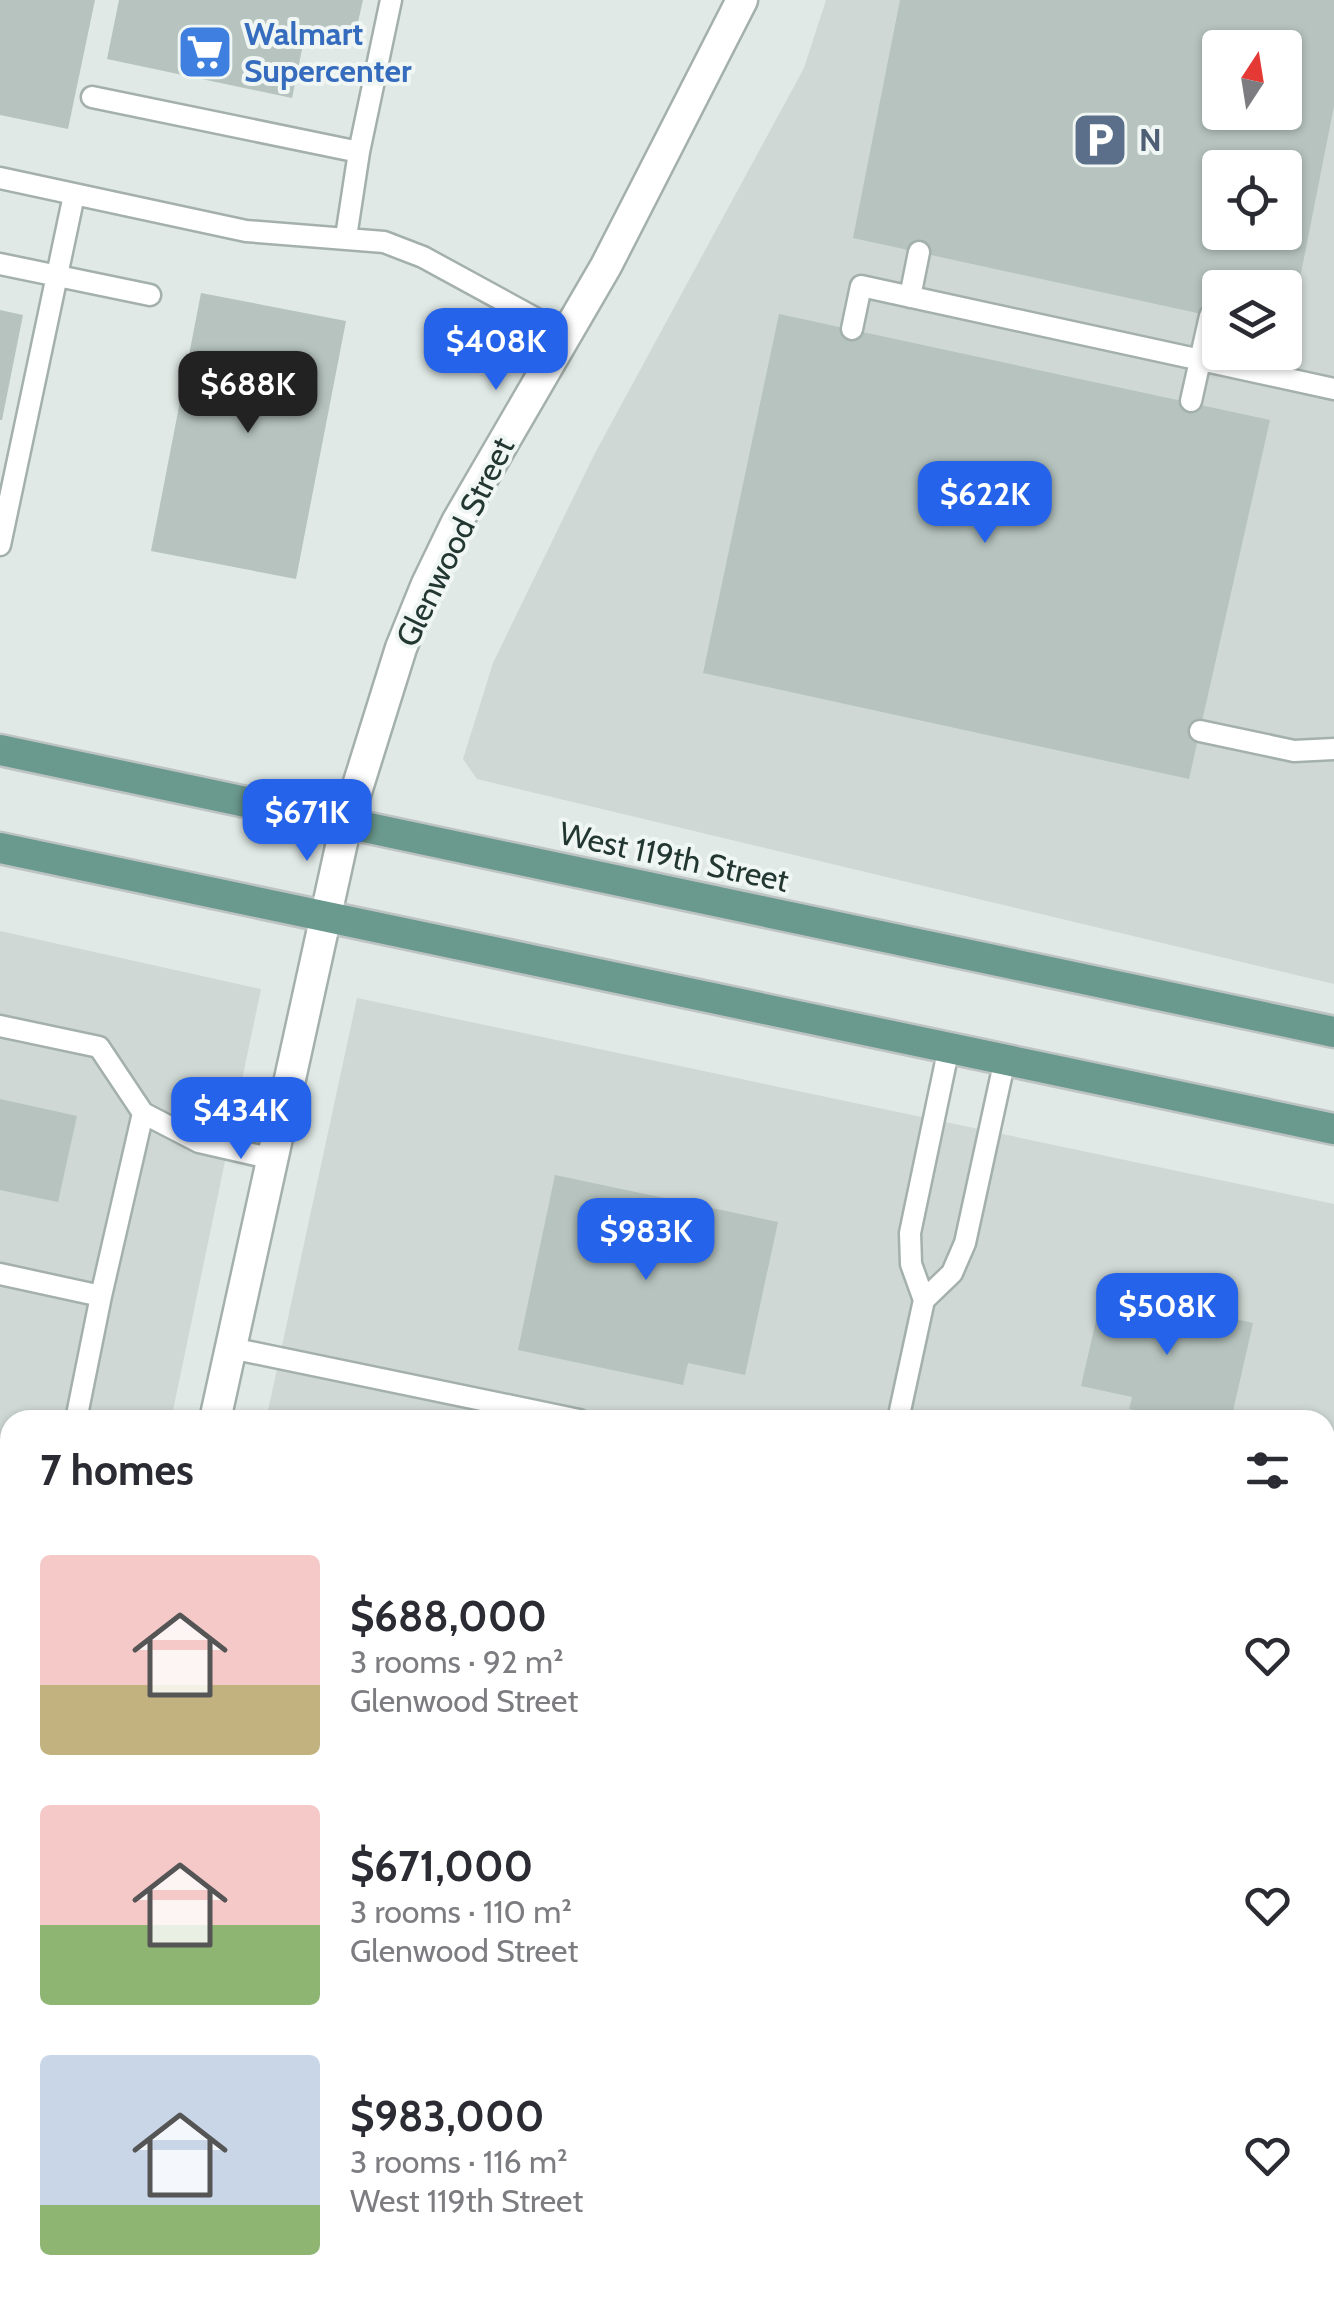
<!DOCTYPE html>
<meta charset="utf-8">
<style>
body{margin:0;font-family:Cabin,sans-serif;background:#f7f7f7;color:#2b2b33;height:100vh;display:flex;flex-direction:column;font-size:38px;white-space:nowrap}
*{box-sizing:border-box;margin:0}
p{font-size:32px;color:#7c7c81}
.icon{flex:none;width:55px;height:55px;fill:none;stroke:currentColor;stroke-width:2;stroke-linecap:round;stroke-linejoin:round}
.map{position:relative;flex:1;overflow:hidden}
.details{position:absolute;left:0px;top:1410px;width:1335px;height:892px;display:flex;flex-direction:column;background:#fff;border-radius:30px 30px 0 0;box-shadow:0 2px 8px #0004}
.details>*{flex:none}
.needle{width:65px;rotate:12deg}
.tools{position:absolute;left:1202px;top:30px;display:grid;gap:20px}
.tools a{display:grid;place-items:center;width:100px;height:100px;border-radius:10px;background:#fff;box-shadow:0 2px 8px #0004;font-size:50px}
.price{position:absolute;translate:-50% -85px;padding:0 22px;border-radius:20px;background:#2563eb;color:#fff;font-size:32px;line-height:65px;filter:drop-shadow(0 2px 5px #0008)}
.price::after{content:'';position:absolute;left:50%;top:60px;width:30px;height:22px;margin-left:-15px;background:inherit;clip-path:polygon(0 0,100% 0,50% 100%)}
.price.selected{background:#222;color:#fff}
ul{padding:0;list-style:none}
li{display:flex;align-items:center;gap:30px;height:250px;padding:0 40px}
li span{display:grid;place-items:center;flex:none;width:280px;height:200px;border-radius:10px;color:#555}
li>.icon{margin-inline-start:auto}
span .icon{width:120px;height:120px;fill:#fffc;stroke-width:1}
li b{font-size:42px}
h2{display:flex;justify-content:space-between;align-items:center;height:120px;padding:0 40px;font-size:42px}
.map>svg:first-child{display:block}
.built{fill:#cfd8d4;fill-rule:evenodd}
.building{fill:#b6c3be;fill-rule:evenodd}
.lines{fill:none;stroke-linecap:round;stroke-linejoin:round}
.lane-casing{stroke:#a4b0ac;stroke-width:25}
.street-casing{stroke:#a4b0ac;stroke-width:35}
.primary-casing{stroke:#bdc3c2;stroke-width:35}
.lane{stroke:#fff;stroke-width:20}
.street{stroke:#fff;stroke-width:30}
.primary{stroke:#6a998e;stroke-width:30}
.labels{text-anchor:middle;stroke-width:8;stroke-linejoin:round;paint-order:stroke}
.shop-label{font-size:32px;font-weight:bold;fill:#366cbe;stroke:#f0f6f3;text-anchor:start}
.service-label{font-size:32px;font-weight:bold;fill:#4e5e75;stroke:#f0f6f3;text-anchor:start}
.street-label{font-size:32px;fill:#233732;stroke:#f0f6f3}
</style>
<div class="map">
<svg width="1334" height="2301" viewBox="0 0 1334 2301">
<rect width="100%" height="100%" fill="#e0e9e5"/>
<!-- built -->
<path class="built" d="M 826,0 L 1334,0 L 1334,984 L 477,779 L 463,759 L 493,663 L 594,455 L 804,68 ZM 1220,48 L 1285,48 L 1285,112 L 1220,112 ZM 1220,168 L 1285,168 L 1285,232 L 1220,232 ZM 1220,288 L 1285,288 L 1285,352 L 1220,352 Z
M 0,931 L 261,989 L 171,1420 L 10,1420 L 10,1787 L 0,1785 Z
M 357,998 L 1334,1204 L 1334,1962 L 1325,1961 L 1325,1420 L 266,1420 Z"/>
<!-- building -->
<path class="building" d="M 0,0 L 95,0 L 68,129 L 0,115 Z
M 119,0 L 363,0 L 353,44 L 305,35 L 292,98 L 107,59 Z
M 900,0 L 1334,0 L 1334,106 L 1289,334 L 1285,333 L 1285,288 L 1220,288 L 1220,318 L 853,238 ZM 1220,48 L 1285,48 L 1285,112 L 1220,112 ZM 1220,168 L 1285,168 L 1285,232 L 1220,232 Z
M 201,293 L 346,321 L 296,579 L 151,551 Z
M 0,310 L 23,315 L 2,420 L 0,420 Z
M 779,314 L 1270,420 L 1189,779 L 703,673 Z
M 0,1099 L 77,1116 L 58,1202 L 0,1190 Z
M 555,1175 L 778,1222 L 745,1375 L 688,1363 L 683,1385 L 518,1350 Z
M 1103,1290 L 1253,1323 L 1231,1420 L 1139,1420 L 1140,1411 L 1129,1409 L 1132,1397 L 1081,1386 Z
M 0,1591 L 10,1593 L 2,1631 L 0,1631 Z
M 1325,1733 L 1334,1735 L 1334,1856 L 1325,1854 Z"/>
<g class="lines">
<!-- lane casing -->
<g class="lane-casing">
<path id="lane" d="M 92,97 L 359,152
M 0,178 L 246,231 L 384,242 L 423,257 L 566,335
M 346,237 L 359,152 L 391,0
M 0,264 L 150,295
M 910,297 L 919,252
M 852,329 L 861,286 L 1334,389
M 1191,401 L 1210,316
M 0,545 L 74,195
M 1200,731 L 1294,751 L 1334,749
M 0,1026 L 99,1047 L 143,1113 L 199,1142 L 273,1159
M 0,1274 L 101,1296 L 76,1420
M 101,1296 L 143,1113
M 924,1300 L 952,1273 L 965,1243 L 1005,1059
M 231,1348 L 579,1420
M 898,1420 L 924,1300 L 911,1264 L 910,1233 L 949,1047
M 0,1526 L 10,1528
M 1325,1579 L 1334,1580
M 0,1754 L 10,1756
M 0,1894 L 10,1895
M 1325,2110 L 1334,2110
M 0,2265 L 10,2267
M 549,2301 L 551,2292"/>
</g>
<!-- street casing -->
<g class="street-casing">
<path id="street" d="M 215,1420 L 346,824 L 401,648 L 427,584 L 457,522 L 606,266 L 742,0
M 10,2301 L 12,2292"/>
</g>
<!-- primary casing -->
<g class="primary-casing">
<path id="primary" d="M 0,750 L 1334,1032
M 0,848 L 1334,1129"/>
</g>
<!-- lane -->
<use href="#lane" class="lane"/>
<!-- street -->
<use href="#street" class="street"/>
<!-- primary -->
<use href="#primary" class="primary"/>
</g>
<!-- icons -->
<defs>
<g id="supermarket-square" transform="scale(2.875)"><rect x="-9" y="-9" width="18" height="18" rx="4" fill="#3f7fe0" stroke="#f0f6f3"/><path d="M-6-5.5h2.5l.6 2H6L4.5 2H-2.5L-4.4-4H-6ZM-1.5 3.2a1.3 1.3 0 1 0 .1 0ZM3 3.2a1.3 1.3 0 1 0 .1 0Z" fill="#fff"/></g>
<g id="parking-square" transform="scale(2.875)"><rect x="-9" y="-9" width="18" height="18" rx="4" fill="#5c6f8a" stroke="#f0f6f3"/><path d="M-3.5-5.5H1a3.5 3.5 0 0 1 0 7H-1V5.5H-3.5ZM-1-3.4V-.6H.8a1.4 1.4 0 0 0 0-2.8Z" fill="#fff"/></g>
</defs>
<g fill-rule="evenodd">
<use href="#supermarket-square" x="205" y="52"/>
<use href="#parking-square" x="1100" y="140"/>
</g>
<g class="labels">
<!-- shop labels -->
<g class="shop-label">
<text x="244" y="45">Walmart<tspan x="244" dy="37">Supercenter</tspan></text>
</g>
<!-- service labels -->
<g class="service-label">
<text x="1139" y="151">N</text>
</g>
<!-- street labels -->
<g class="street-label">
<text transform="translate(455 542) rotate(-64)" y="11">Glenwood Street</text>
<text transform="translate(674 857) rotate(12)" y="11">West 119th Street</text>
</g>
</g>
</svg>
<div class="tools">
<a><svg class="needle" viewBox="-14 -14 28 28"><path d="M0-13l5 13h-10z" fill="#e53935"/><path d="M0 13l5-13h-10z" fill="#7c7c81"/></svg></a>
<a><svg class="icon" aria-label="locate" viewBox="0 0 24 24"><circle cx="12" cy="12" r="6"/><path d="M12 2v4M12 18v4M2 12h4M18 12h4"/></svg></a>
<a><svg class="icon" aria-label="layers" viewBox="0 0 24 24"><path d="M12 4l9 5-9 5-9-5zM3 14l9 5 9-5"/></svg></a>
</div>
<b class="price" style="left:496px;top:393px">$408K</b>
<b class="price selected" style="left:248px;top:436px">$688K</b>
<b class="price" style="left:985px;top:546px">$622K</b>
<b class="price" style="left:307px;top:864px">$671K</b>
<b class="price" style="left:241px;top:1162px">$434K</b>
<b class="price" style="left:646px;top:1283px">$983K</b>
<b class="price" style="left:1167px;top:1358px">$508K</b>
<section class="details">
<h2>7 homes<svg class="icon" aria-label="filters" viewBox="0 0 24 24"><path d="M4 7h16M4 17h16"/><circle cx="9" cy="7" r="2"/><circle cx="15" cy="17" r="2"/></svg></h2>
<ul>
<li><span style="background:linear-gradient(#f6c9c9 65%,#c2b280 0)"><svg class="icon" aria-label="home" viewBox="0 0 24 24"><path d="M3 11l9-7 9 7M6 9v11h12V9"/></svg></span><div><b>$688,000</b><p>3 rooms · 92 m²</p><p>Glenwood Street</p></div><svg class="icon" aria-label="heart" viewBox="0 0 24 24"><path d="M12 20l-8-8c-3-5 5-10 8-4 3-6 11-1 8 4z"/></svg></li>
<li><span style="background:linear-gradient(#f6c9c9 60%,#8fb573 0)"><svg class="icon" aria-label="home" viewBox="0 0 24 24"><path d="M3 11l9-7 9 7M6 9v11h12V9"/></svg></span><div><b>$671,000</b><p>3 rooms · 110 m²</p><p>Glenwood Street</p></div><svg class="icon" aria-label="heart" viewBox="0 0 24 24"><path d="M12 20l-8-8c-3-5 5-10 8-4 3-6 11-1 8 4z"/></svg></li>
<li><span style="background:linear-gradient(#c9d6e8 75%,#8fb573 0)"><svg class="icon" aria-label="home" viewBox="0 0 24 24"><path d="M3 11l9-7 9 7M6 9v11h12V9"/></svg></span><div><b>$983,000</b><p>3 rooms · 116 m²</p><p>West 119th Street</p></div><svg class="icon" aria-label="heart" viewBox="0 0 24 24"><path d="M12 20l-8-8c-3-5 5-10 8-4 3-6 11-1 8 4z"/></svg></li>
</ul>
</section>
</div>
